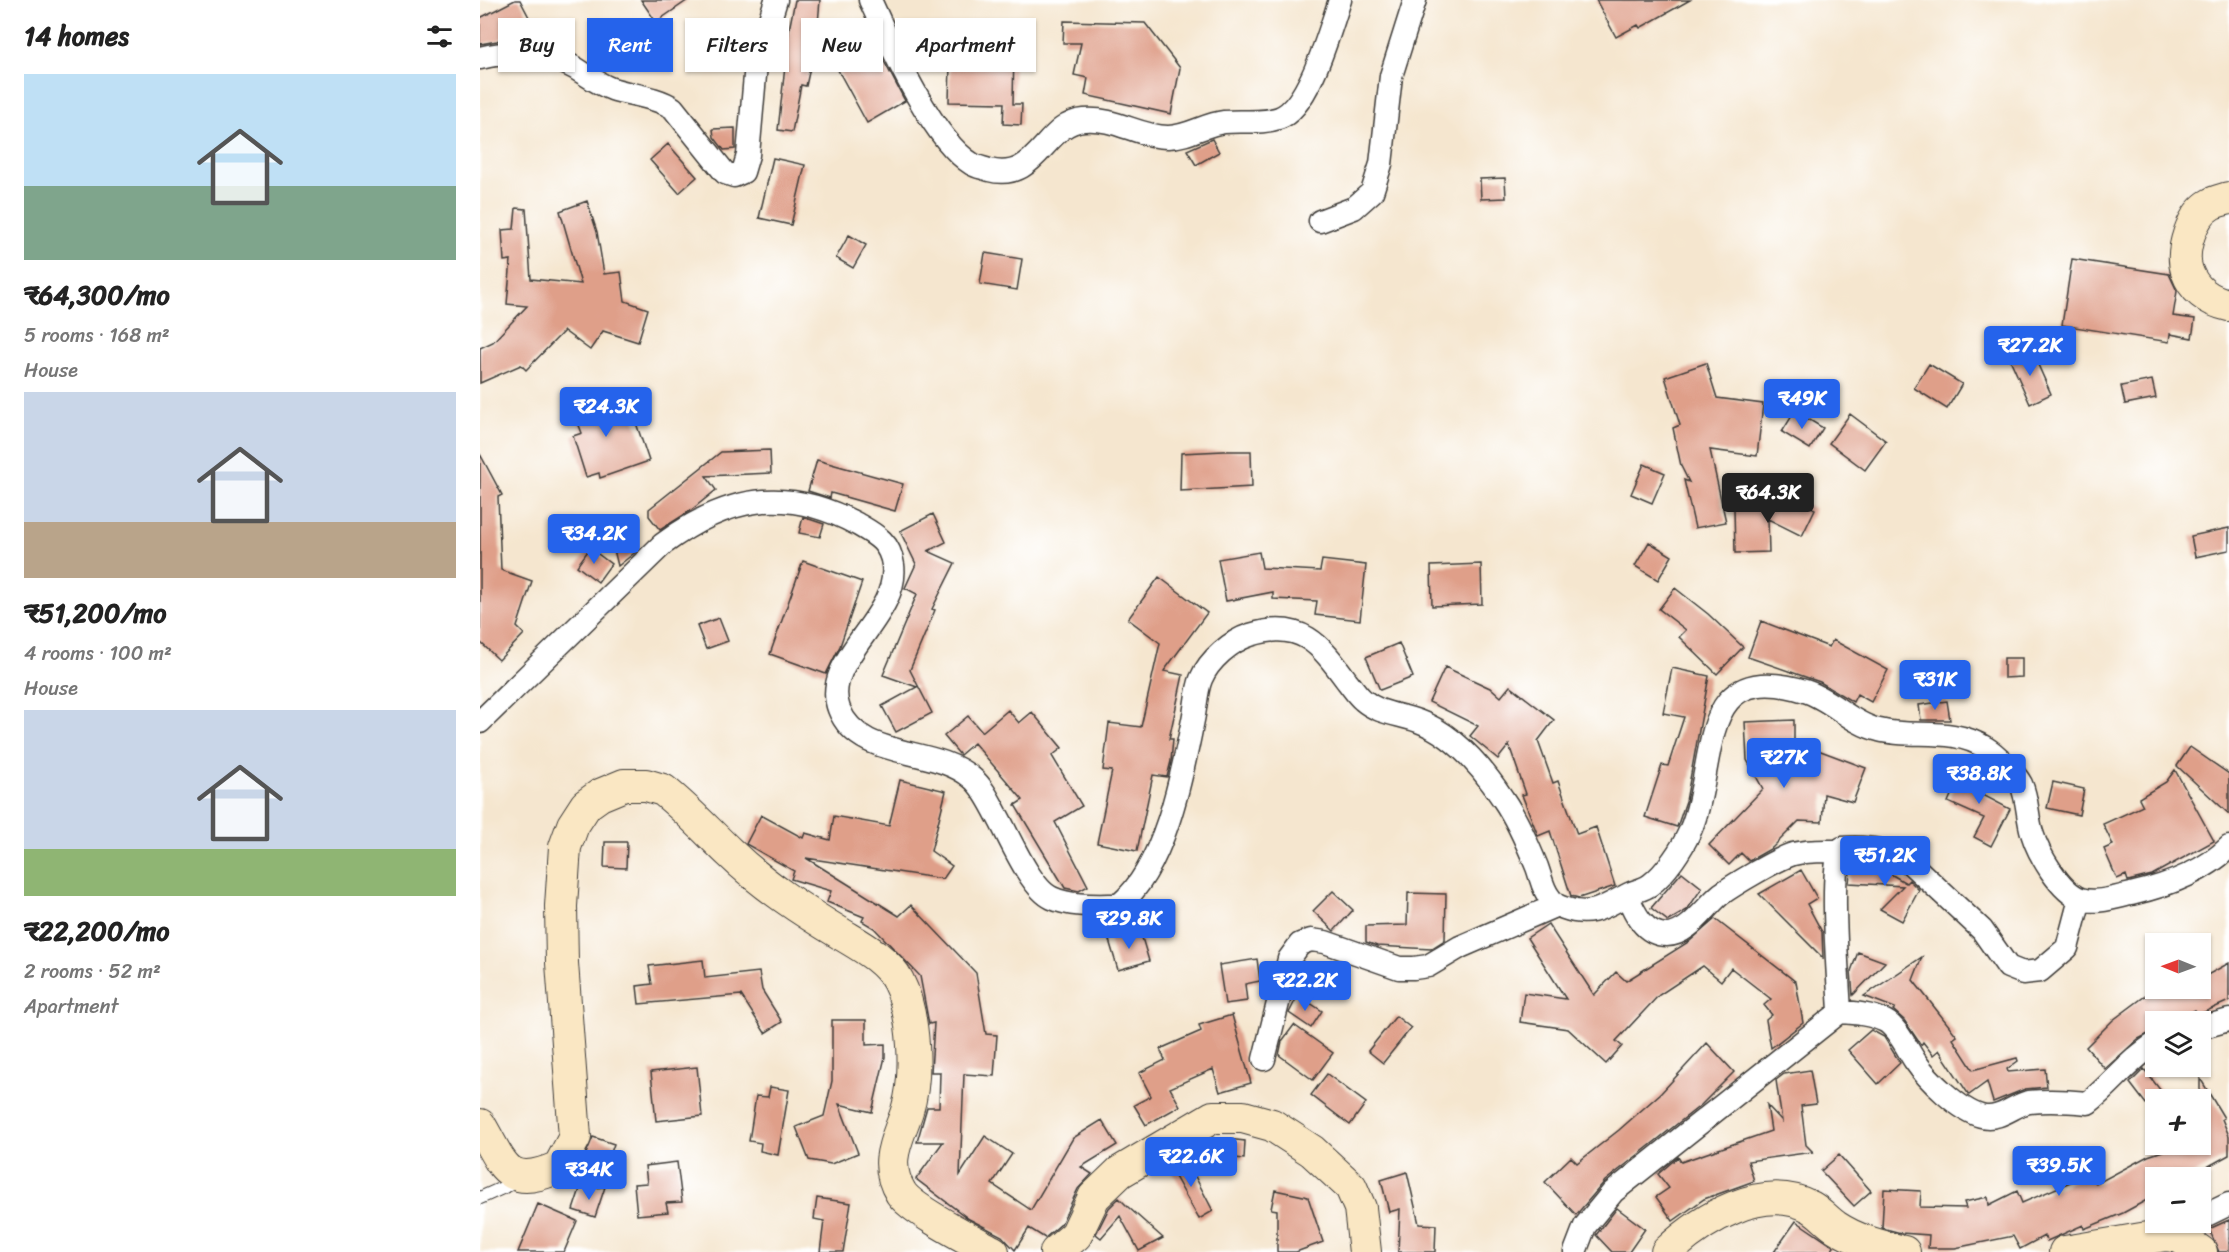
<!DOCTYPE html>
<meta charset="utf-8">
<style>
body{margin:0;font-family:Sriracha,sans-serif;background:#f2f2f2;color:#222;height:100vh;display:flex;flex-direction:column;font-size:22px;white-space:nowrap}
*{box-sizing:border-box;margin:0}
p{font-size:20px;color:#767676}
.icon{flex:none;width:33px;height:33px;fill:none;stroke:currentColor;stroke-width:2;stroke-linecap:round;stroke-linejoin:round}
.map{position:relative;flex:1;overflow:hidden}
.side{display:flex;flex-direction:column;background:#fff;width:480px}
.side>*{flex:none}
.hud{position:absolute;left:18px;top:18px;width:570px;height:54px;display:flex;gap:12px}
.needle{width:39px;rotate:271deg}
.buttons{position:absolute;left:1665px;top:933px;display:grid;gap:12px}
.buttons a{display:grid;place-items:center;width:66px;height:66px;border-radius:0px;background:#fff;box-shadow:0 2px 4px #0004;font-size:30px}
.price{position:absolute;translate:-50% -51px;padding:0 14px;border-radius:6px;background:#2563eb;color:#fff;font-size:20px;line-height:39px;filter:drop-shadow(0 2px 3px #0008)}
.price::after{content:'';position:absolute;left:50%;top:36px;width:18px;height:14px;margin-left:-9px;background:inherit;clip-path:polygon(0 0,100% 0,50% 100%)}
.price.selected{background:#222;color:#fff}
ul{padding:0;list-style:none}
li{display:grid;align-content:center;gap:12px;height:318px;padding:0 24px}
li span{display:grid;place-items:center;height:186px;border-radius:0px;color:#555}
li>.icon{margin-inline-start:auto}
span .icon{width:108px;height:108px;fill:#fffc;stroke-width:1}
li b{font-size:26px}
h2{display:flex;justify-content:space-between;align-items:center;height:72px;padding:0 24px;font-size:26px}
.pill{padding:0 21px;border-radius:0px;background:#fff;box-shadow:0 2px 4px #0004;font-size:21px;line-height:54px}
.pill.selected{background:#2563eb;color:#fff}
main{display:flex;flex:1;min-height:0}
.map>svg:first-child{display:block}
.building{fill:#df9f89}
.lines{fill:none;stroke-linecap:round;stroke-linejoin:round}
.lane-casing{stroke:#3d3a37;stroke-width:14}
.street-casing{stroke:#3d3a37;stroke-width:25}
.secondary-casing{stroke:#3d3a37;stroke-width:34}
.lane{stroke:#fff;stroke-width:12}
.street{stroke:#fff;stroke-width:22}
.secondary{stroke:#fae7c3;stroke-width:32}
</style>
<main>
<section class="side">
<h2>14 homes<svg class="icon" aria-label="filters" viewBox="0 0 24 24"><path d="M4 7h16M4 17h16"/><circle cx="9" cy="7" r="2"/><circle cx="15" cy="17" r="2"/></svg></h2>
<ul>
<li><span style="background:linear-gradient(#bfe0f5 60%,#7fa58c 0)"><svg class="icon" aria-label="home" viewBox="0 0 24 24"><path d="M3 11l9-7 9 7M6 9v11h12V9"/></svg></span><div><b>₹64,300/mo</b><p>5 rooms · 168 m²</p><p>House</p></div></li>
<li><span style="background:linear-gradient(#c9d6e8 70%,#b9a48a 0)"><svg class="icon" aria-label="home" viewBox="0 0 24 24"><path d="M3 11l9-7 9 7M6 9v11h12V9"/></svg></span><div><b>₹51,200/mo</b><p>4 rooms · 100 m²</p><p>House</p></div></li>
<li><span style="background:linear-gradient(#c9d6e8 75%,#8fb573 0)"><svg class="icon" aria-label="home" viewBox="0 0 24 24"><path d="M3 11l9-7 9 7M6 9v11h12V9"/></svg></span><div><b>₹22,200/mo</b><p>2 rooms · 52 m²</p><p>Apartment</p></div></li>
</ul>
</section>
<div class="map">
<svg width="1749" height="1252" viewBox="0 0 1749 1252">
<rect width="100%" height="100%" fill="#fff"/>
<filter id="ink" filterUnits="userSpaceOnUse"><feTurbulence type="fractalNoise" baseFrequency=".0167" numOctaves="2"/><feDisplacementMap in="SourceGraphic" scale="12" xChannelSelector="R" yChannelSelector="G"/><feConvolveMatrix kernelMatrix="1 2 1 2 8 2 1 2 1" color-interpolation-filters="sRGB"/></filter>
<filter id="wash" filterUnits="userSpaceOnUse"><feTurbulence type="fractalNoise" baseFrequency=".008" numOctaves="4" result="noise"/><feDisplacementMap in="SourceGraphic" scale="24" xChannelSelector="R" yChannelSelector="G"/><feGaussianBlur stdDeviation="1.35" result="paint"/><feColorMatrix in="noise" values="0 0 0 0 0 0 0 0 0 0 0 0 0 0 0 0 0 1.4 0 .05"/><feComposite in="paint" operator="in"/></filter>
<g filter="url(#wash)">
<rect width="100%" height="100%" fill="#f5e6cf"/>
<g id="blocks">
<!-- building -->
<path class="building" d="M 35,0 L 40,0 L 52,23 L 17,41 L 0,44 L 0,18 Z
M 161,0 L 208,0 L 176,22 Z
M 315,0 L 340,0 L 337,36 L 326,86 L 321,85 L 312,132 L 298,130 L 309,30 Z
M 1116,0 L 1210,0 L 1160,28 L 1158,25 L 1136,37 Z
M 584,21 L 665,23 L 700,68 L 691,114 L 605,95 L 608,78 L 594,75 L 601,43 L 583,43 Z
M 397,48 L 425,101 L 387,123 L 358,70 Z
M 496,48 L 534,49 L 533,104 L 542,104 L 541,125 L 523,124 L 524,103 L 469,102 L 470,63 L 495,64 Z
M 255,128 L 255,149 L 244,150 L 234,137 L 233,129 Z
M 732,139 L 739,152 L 716,165 L 707,150 Z
M 188,144 L 217,177 L 199,193 L 170,160 Z
M 293,158 L 325,165 L 311,225 L 279,218 Z
M 1025,178 L 1026,198 L 1001,199 L 1000,179 Z
M 107,201 L 117,232 L 124,274 L 141,272 L 145,301 L 168,309 L 158,342 L 123,331 L 110,350 L 84,331 L 46,370 L 41,365 L 0,383 L 0,348 L 13,342 L 47,306 L 27,304 L 31,260 L 24,261 L 22,230 L 34,229 L 36,208 L 46,209 L 51,279 L 101,284 L 80,211 Z
M 369,235 L 386,245 L 373,268 L 356,258 Z
M 505,253 L 542,259 L 537,290 L 500,284 Z
M 1592,259 L 1689,274 L 1697,291 L 1693,316 L 1715,319 L 1712,338 L 1690,334 L 1689,342 L 1582,325 Z
M 1551,349 L 1571,394 L 1550,404 L 1530,359 Z
M 1226,363 L 1237,398 L 1283,404 L 1277,456 L 1230,450 L 1246,522 L 1215,528 L 1204,480 L 1209,482 L 1201,466 L 1193,428 L 1200,425 L 1185,377 Z
M 1449,364 L 1482,384 L 1467,409 L 1434,388 Z
M 1672,380 L 1676,398 L 1645,404 L 1641,386 Z
M 110,392 L 118,392 L 130,422 L 153,414 L 169,461 L 120,478 L 119,473 L 106,477 L 93,436 L 102,433 L 89,400 Z
M 1315,411 L 1343,428 L 1330,449 L 1302,432 Z
M 1370,414 L 1406,441 L 1385,470 L 1349,443 Z
M 290,450 L 291,473 L 226,476 L 236,490 L 210,511 L 180,530 L 169,516 L 169,509 L 241,452 Z
M 744,451 L 771,451 L 772,487 L 700,491 L 701,453 Z
M 0,454 L 22,495 L 18,497 L 21,570 L 52,581 L 37,627 L 44,634 L 19,660 L 0,642 Z
M 337,460 L 423,484 L 415,511 L 351,493 L 350,498 L 328,491 Z
M 1164,464 L 1185,473 L 1172,503 L 1151,494 Z
M 1308,496 L 1335,509 L 1322,536 L 1288,519 L 1289,552 L 1255,553 L 1254,508 L 1302,508 Z
M 453,514 L 466,542 L 448,551 L 475,563 L 452,609 L 455,610 L 430,670 L 452,713 L 416,732 L 402,706 L 437,687 L 403,675 L 437,594 L 425,588 L 436,564 L 420,531 Z
M 323,517 L 344,524 L 340,537 L 319,533 Z
M 151,523 L 158,550 L 138,566 L 129,529 Z
M 1749,528 L 1749,550 L 1715,557 L 1711,536 Z
M 1169,542 L 1192,556 L 1178,580 L 1155,566 Z
M 110,548 L 131,564 L 118,582 L 97,566 Z
M 779,552 L 782,568 L 840,571 L 842,560 L 886,565 L 880,620 L 835,615 L 837,601 L 793,599 L 793,592 L 746,601 L 738,559 Z
M 323,561 L 382,582 L 360,646 L 346,674 L 290,654 Z
M 1001,564 L 1002,604 L 952,606 L 951,566 Z
M 679,577 L 727,613 L 684,671 L 703,675 L 689,739 L 693,739 L 691,761 L 687,777 L 673,775 L 657,851 L 617,843 L 632,771 L 623,770 L 629,723 L 661,727 L 680,643 L 648,619 Z
M 1195,588 L 1228,614 L 1263,647 L 1237,674 L 1199,637 L 1206,630 L 1179,609 Z
M 239,618 L 248,641 L 226,649 L 217,626 Z
M 1281,621 L 1349,647 L 1353,640 L 1408,670 L 1391,702 L 1377,694 L 1373,702 L 1340,682 L 1268,657 Z
M 919,643 L 933,677 L 900,690 L 886,657 Z
M 1524,658 L 1542,658 L 1542,677 L 1524,678 Z
M 965,667 L 1012,689 L 1021,697 L 1030,686 L 1074,720 L 1058,741 L 1073,783 L 1078,781 L 1097,834 L 1116,827 L 1135,886 L 1099,898 L 1091,896 L 1070,831 L 1058,836 L 1057,833 L 1042,795 L 1046,794 L 1029,745 L 1018,759 L 990,736 L 998,726 L 949,702 Z
M 1192,668 L 1229,676 L 1206,801 L 1197,827 L 1165,817 L 1182,765 L 1188,766 L 1204,717 L 1183,713 Z
M 1467,701 L 1470,720 L 1441,720 L 1439,705 Z
M 528,710 L 539,723 L 552,712 L 582,748 L 572,756 L 602,806 L 575,822 L 608,886 L 599,891 L 585,888 L 535,805 L 543,800 L 494,743 L 480,755 L 464,736 L 488,716 L 502,732 Z
M 1314,720 L 1314,741 L 1386,768 L 1373,802 L 1344,794 L 1342,822 L 1319,821 L 1292,848 L 1269,861 L 1261,853 L 1249,865 L 1229,845 L 1283,789 L 1267,760 L 1265,722 Z
M 1710,747 L 1749,774 L 1749,814 L 1697,766 Z
M 1484,766 L 1506,776 L 1499,793 L 1530,809 L 1511,846 L 1494,837 L 1504,818 L 1468,802 Z
M 1695,770 L 1734,841 L 1672,875 L 1648,881 L 1646,875 L 1637,879 L 1624,849 L 1633,845 L 1623,824 L 1663,806 L 1659,798 L 1686,782 Z
M 420,780 L 466,791 L 451,851 L 472,866 L 463,879 L 326,858 L 419,916 L 431,905 L 496,973 L 506,1034 L 517,1035 L 514,1076 L 484,1074 L 480,1175 L 505,1136 L 532,1154 L 512,1184 L 551,1210 L 593,1138 L 622,1120 L 637,1145 L 601,1167 L 612,1174 L 598,1189 L 581,1224 L 565,1238 L 549,1228 L 535,1250 L 522,1236 L 489,1219 L 436,1179 L 463,1142 L 437,1142 L 447,1107 L 459,1107 L 460,1072 L 451,1072 L 454,1023 L 449,1024 L 440,976 L 394,928 L 382,921 L 384,917 L 347,902 L 351,891 L 311,879 L 314,871 L 266,844 L 281,815 L 323,838 L 325,833 L 350,840 L 354,816 L 409,826 Z
M 1573,782 L 1604,789 L 1599,815 L 1567,808 Z
M 125,842 L 147,842 L 146,868 L 124,867 Z
M 1371,861 L 1390,862 L 1426,883 L 1429,880 L 1439,890 L 1422,921 L 1400,909 L 1423,886 L 1369,883 Z
M 1321,870 L 1337,898 L 1327,904 L 1342,932 L 1343,958 L 1279,894 Z
M 1202,872 L 1222,888 L 1207,910 L 1188,921 L 1171,908 Z
M 853,891 L 873,910 L 854,931 L 833,911 Z
M 928,893 L 966,894 L 965,940 L 951,949 L 897,946 L 886,942 L 886,926 L 927,925 Z
M 1235,919 L 1316,982 L 1323,1023 L 1291,1048 L 1286,1020 L 1292,1015 L 1284,1005 L 1291,999 L 1251,968 L 1241,981 L 1223,966 L 1179,995 L 1136,1041 L 1142,1046 L 1126,1064 L 1088,1029 L 1040,1022 L 1044,993 L 1086,999 L 1047,938 L 1068,924 L 1114,995 L 1136,972 L 1146,981 L 1210,941 Z
M 660,931 L 669,961 L 638,970 L 629,940 Z
M 1378,952 L 1405,962 L 1373,995 L 1371,971 Z
M 1442,957 L 1433,980 L 1477,1036 L 1473,1039 L 1493,1070 L 1537,1058 L 1538,1061 L 1527,1069 L 1528,1072 L 1565,1069 L 1567,1087 L 1545,1089 L 1513,1102 L 1507,1082 L 1489,1095 L 1459,1050 L 1453,1055 L 1443,1042 L 1441,1045 L 1424,1020 L 1413,1010 L 1415,1008 L 1384,996 Z
M 777,959 L 780,981 L 765,984 L 767,1001 L 745,1004 L 739,965 Z
M 223,960 L 225,978 L 279,972 L 282,990 L 302,1022 L 285,1033 L 261,995 L 159,1004 L 157,986 L 172,984 L 169,966 Z
M 1749,963 L 1749,1001 L 1720,1014 L 1718,1015 L 1715,1010 L 1693,1022 L 1676,1022 L 1676,1030 L 1658,1039 L 1625,1069 L 1606,1047 L 1633,1020 L 1676,988 L 1720,988 L 1720,979 Z
M 818,995 L 842,1011 L 831,1028 L 809,1013 Z
M 752,1015 L 771,1083 L 740,1092 L 733,1069 L 690,1088 L 700,1106 L 666,1125 L 654,1105 L 671,1096 L 659,1073 L 685,1060 L 680,1049 L 721,1031 L 719,1025 Z
M 916,1016 L 931,1028 L 903,1063 L 888,1051 Z
M 352,1020 L 386,1020 L 386,1045 L 405,1044 L 405,1057 L 392,1112 L 359,1104 L 378,1153 L 351,1164 L 329,1160 L 316,1127 L 344,1116 L 352,1081 Z
M 814,1025 L 853,1053 L 833,1080 L 799,1055 L 802,1041 Z
M 1391,1030 L 1404,1037 L 1420,1063 L 1398,1084 L 1368,1050 Z
M 1227,1043 L 1254,1072 L 1221,1105 L 1125,1181 L 1096,1215 L 1065,1182 L 1091,1157 L 1097,1163 L 1139,1130 L 1181,1093 Z
M 217,1067 L 222,1116 L 176,1121 L 171,1072 Z
M 1664,1069 L 1688,1100 L 1671,1100 L 1666,1104 L 1650,1083 Z
M 1330,1070 L 1336,1104 L 1321,1106 L 1326,1145 L 1333,1152 L 1268,1161 L 1274,1181 L 1224,1199 L 1193,1221 L 1176,1197 L 1189,1188 L 1178,1174 L 1198,1157 L 1201,1162 L 1291,1131 L 1287,1105 L 1302,1121 L 1296,1080 L 1304,1074 Z
M 847,1074 L 886,1103 L 870,1125 L 831,1095 Z
M 1720,1078 L 1744,1118 L 1742,1119 L 1749,1136 L 1749,1155 L 1707,1178 L 1676,1178 L 1676,1195 L 1643,1213 L 1604,1229 L 1603,1225 L 1567,1241 L 1564,1236 L 1540,1249 L 1533,1236 L 1475,1248 L 1448,1248 L 1449,1235 L 1421,1233 L 1402,1228 L 1404,1189 L 1441,1191 L 1440,1207 L 1486,1208 L 1484,1202 L 1508,1197 L 1509,1205 L 1537,1191 L 1542,1203 L 1611,1173 L 1616,1184 L 1668,1156 L 1703,1144 L 1720,1144 Z
M 290,1087 L 309,1090 L 298,1155 L 280,1151 L 281,1143 L 269,1141 L 276,1096 L 288,1097 Z
M 113,1137 L 134,1144 L 121,1181 L 98,1173 Z
M 747,1139 L 765,1141 L 764,1159 L 746,1157 Z
M 1359,1155 L 1391,1191 L 1374,1206 L 1341,1171 Z
M 705,1157 L 733,1211 L 719,1219 L 689,1166 Z
M 197,1162 L 202,1202 L 186,1203 L 188,1212 L 157,1215 L 154,1184 L 167,1183 L 165,1166 Z
M 927,1172 L 939,1224 L 956,1225 L 955,1252 L 918,1252 L 920,1209 L 909,1212 L 901,1180 Z
M 125,1187 L 115,1217 L 93,1210 L 100,1189 Z
M 795,1190 L 828,1197 L 843,1242 L 816,1252 L 797,1252 L 797,1210 L 791,1209 Z
M 337,1198 L 371,1203 L 363,1252 L 340,1252 L 344,1221 L 334,1219 Z
M 639,1198 L 648,1207 L 683,1238 L 659,1251 L 640,1216 L 621,1238 L 616,1234 L 629,1208 Z
M 58,1204 L 97,1221 L 84,1252 L 38,1252 Z
M 1137,1208 L 1165,1229 L 1149,1252 L 1132,1252 L 1116,1235 Z
M 1749,1220 L 1749,1252 L 1739,1252 L 1729,1229 Z
M 1316,1221 L 1354,1247 L 1350,1252 L 1294,1252 Z"/>
</g>
</g>
<g filter="url(#ink)">
<use href="#blocks" fill-opacity="0" stroke="#3d3a37" stroke-width="1.5"/>
<g class="lines">
<!-- lane casing -->
<g class="lane-casing">
<path id="lane" d="M 0,1198 L 40,1180"/>
</g>
<!-- street casing -->
<g class="street-casing">
<path id="street" d="M 390,0 C 410,44 452,140 492,164 C 497,167 504,168 509,170 C 558,183 564,123 604,120 C 635,117 659,137 688,137 C 708,137 725,124 744,122 C 762,120 782,124 799,118 C 829,108 850,29 860,0
M 0,58 C 33,50 64,51 95,68 C 107,75 118,84 132,89 C 151,95 177,97 193,108 L 245,173 L 254,176 L 263,172 L 268,155 L 276,64 L 296,0
M 840,221 L 874,208 L 892,192 L 901,164 L 911,76 L 935,0
M 0,722 L 183,544 C 246,497 305,485 377,524 C 396,535 410,542 413,565 C 420,617 340,660 359,709 C 379,761 454,745 492,778 C 503,787 510,802 517,815 C 529,836 550,888 572,898 C 592,907 617,905 639,905 C 684,869 702,776 713,720 C 716,707 716,691 721,679 C 729,660 751,641 770,635 C 821,619 840,644 867,681 C 872,687 877,695 883,700 C 899,714 919,714 938,721 C 974,734 1002,767 1023,799 C 1037,819 1048,845 1057,867 C 1061,878 1063,890 1070,898 C 1074,904 1077,906 1084,908 C 1111,918 1124,907 1147,895 C 1154,891 1163,890 1170,885 C 1186,873 1202,849 1210,831 C 1239,764 1213,657 1325,691 C 1351,699 1372,724 1399,730 C 1435,739 1472,726 1506,748 C 1516,754 1535,773 1541,784 C 1548,799 1547,817 1552,833 C 1558,853 1580,892 1601,899 C 1617,904 1636,897 1651,894 C 1686,886 1723,873 1749,847
M 1147,895 C 1154,912 1164,935 1187,935 C 1208,935 1225,907 1241,894 C 1255,884 1297,859 1313,854 C 1329,850 1343,851 1359,851
M 1360,1012 C 1359,987 1348,860 1362,848 C 1386,846 1407,849 1427,860 L 1502,930 L 1528,967 L 1543,973 L 1560,971 L 1587,948 L 1600,899
M 1720,1028 L 1749,1020
M 784,1059 L 809,959 L 820,944 L 831,940 L 845,942 L 919,968 L 934,968 L 948,966 L 980,947 L 1077,905
M 1720,1218 L 1749,1204
M 1095,1252 L 1105,1226 L 1133,1192 L 1360,1012 C 1375,1013 1391,1014 1405,1021 C 1417,1027 1427,1049 1435,1061 C 1448,1080 1479,1110 1501,1116 C 1520,1121 1533,1105 1549,1102 C 1568,1100 1588,1101 1608,1103 C 1632,1084 1650,1059 1676,1043"/>
</g>
<!-- secondary casing -->
<g class="secondary-casing">
<path id="secondary" d="M 1749,198 C 1743,200 1736,201 1731,204 C 1712,214 1700,251 1707,271 C 1714,291 1730,301 1749,305
M 0,1125 C 24,1166 26,1190 79,1167 L 95,1137 L 82,963 L 81,906 L 85,847 L 93,825 L 106,805 L 120,795 L 144,785 L 166,785 L 183,790 C 207,809 227,831 249,852 C 283,885 323,911 363,935 C 383,947 407,960 418,981 C 435,1014 438,1076 427,1111 C 418,1139 402,1162 421,1193 C 432,1210 493,1241 513,1252
M 576,1252 L 596,1235 L 614,1197 L 640,1172 L 733,1117 L 763,1117 L 792,1125 L 832,1151 L 871,1187 L 880,1208 L 885,1252
M 1187,1252 C 1222,1219 1283,1181 1331,1207 C 1340,1212 1347,1221 1356,1227 C 1377,1241 1400,1246 1424,1252
M 1585,1252 L 1685,1235 L 1700,1237 L 1721,1252"/>
</g>
<!-- lane -->
<use href="#lane" class="lane"/>
<!-- street -->
<use href="#street" class="street"/>
<!-- secondary -->
<use href="#secondary" class="secondary"/>
</g>
</g>
</svg>
<div class="buttons">
<a><svg class="needle" viewBox="-14 -14 28 28"><path d="M0-13l5 13h-10z" fill="#e53935"/><path d="M0 13l5-13h-10z" fill="#767676"/></svg></a>
<a><svg class="icon" aria-label="layers" viewBox="0 0 24 24"><path d="M12 4l9 5-9 5-9-5zM3 14l9 5 9-5"/></svg></a>
<a>+</a>
<a>−</a>
</div>
<b class="price" style="left:1550px;top:377px">₹27.2K</b>
<b class="price" style="left:1322px;top:430px">₹49K</b>
<b class="price" style="left:126px;top:438px">₹24.3K</b>
<b class="price selected" style="left:1288px;top:524px">₹64.3K</b>
<b class="price" style="left:114px;top:565px">₹34.2K</b>
<b class="price" style="left:1455px;top:711px">₹31K</b>
<b class="price" style="left:1304px;top:789px">₹27K</b>
<b class="price" style="left:1499px;top:805px">₹38.8K</b>
<b class="price" style="left:1405px;top:887px">₹51.2K</b>
<b class="price" style="left:649px;top:950px">₹29.8K</b>
<b class="price" style="left:825px;top:1012px">₹22.2K</b>
<b class="price" style="left:711px;top:1188px">₹22.6K</b>
<b class="price" style="left:1579px;top:1197px">₹39.5K</b>
<b class="price" style="left:109px;top:1201px">₹34K</b>
<div class="hud">
<a class="pill">Buy</a>
<a class="pill selected">Rent</a>
<a class="pill">Filters</a>
<a class="pill">New</a>
<a class="pill">Apartment</a>
</div>
</div>
</main>
